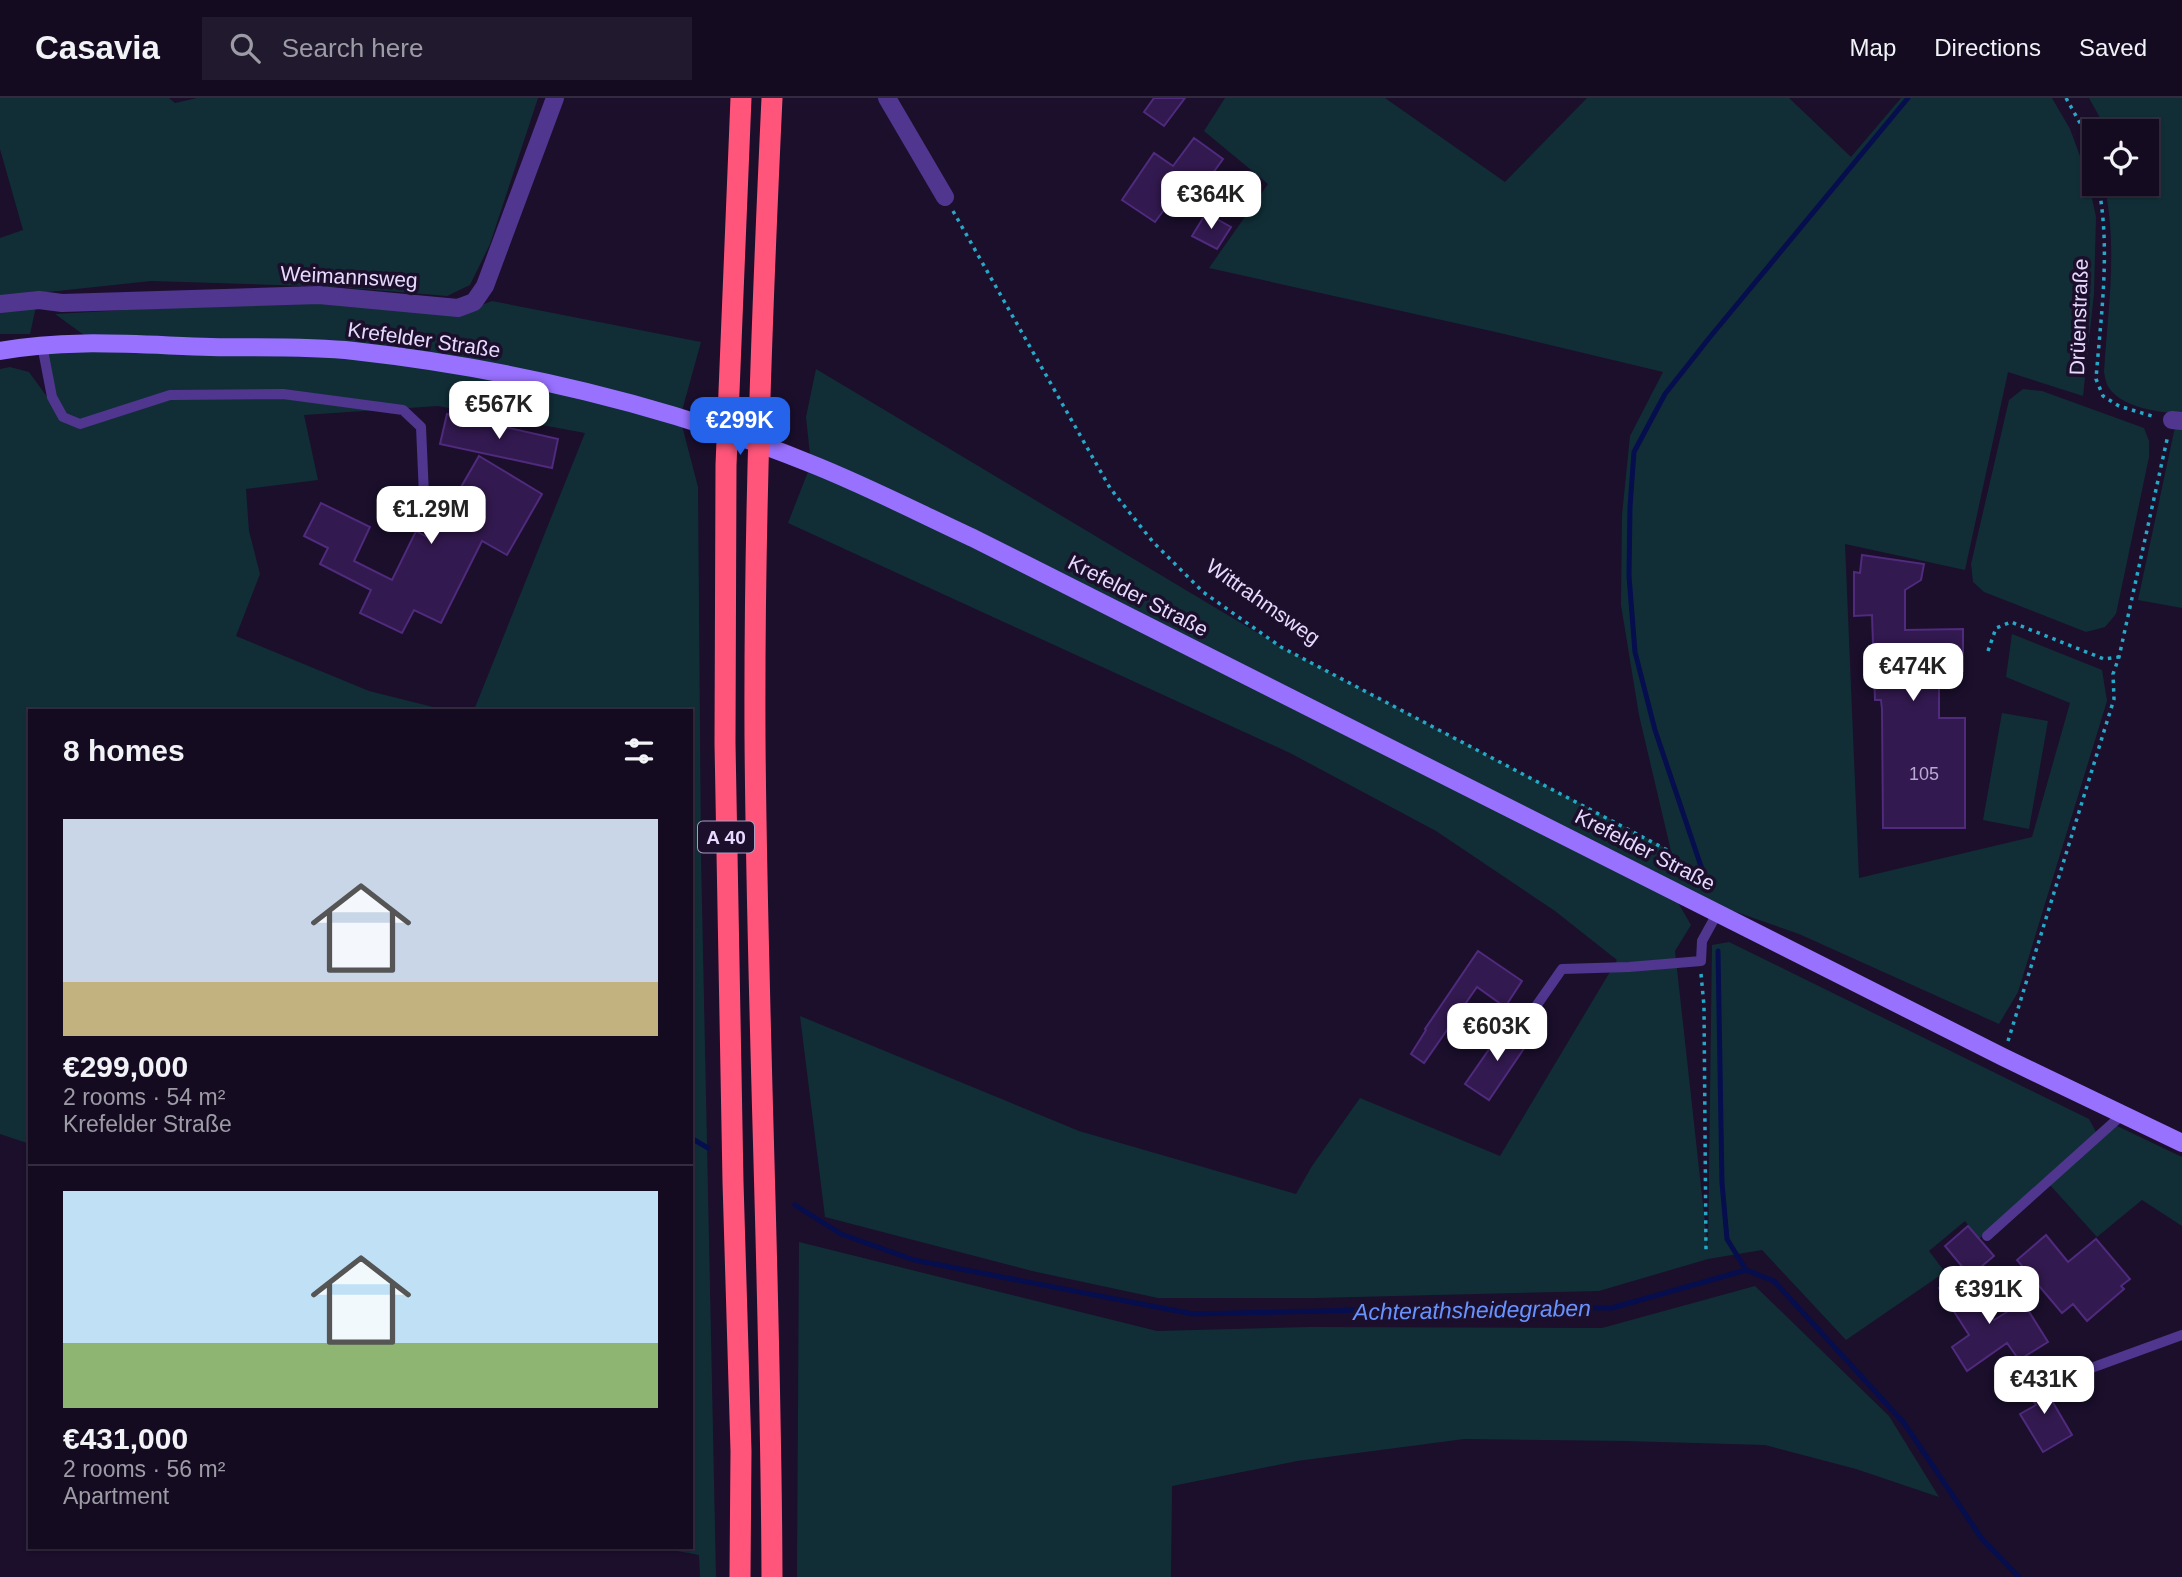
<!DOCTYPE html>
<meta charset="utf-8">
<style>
body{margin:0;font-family:Arial,sans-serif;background:#21192e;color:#f1f3f6;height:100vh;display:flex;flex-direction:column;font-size:26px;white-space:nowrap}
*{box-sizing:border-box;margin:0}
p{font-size:23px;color:#9d9ba5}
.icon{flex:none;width:38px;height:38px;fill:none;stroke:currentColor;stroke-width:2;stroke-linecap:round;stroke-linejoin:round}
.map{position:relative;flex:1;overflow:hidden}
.side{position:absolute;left:28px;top:611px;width:665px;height:840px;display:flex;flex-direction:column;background:#140b21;border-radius:0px;box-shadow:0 2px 5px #0004,0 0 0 2px #332b3f}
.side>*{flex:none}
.controls{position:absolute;left:2082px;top:21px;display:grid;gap:14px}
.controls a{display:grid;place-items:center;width:77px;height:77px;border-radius:0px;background:#140b21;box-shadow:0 2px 5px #0004,0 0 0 2px #332b3f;font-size:35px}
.price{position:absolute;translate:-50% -60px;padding:0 16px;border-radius:14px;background:#fff;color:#222;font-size:23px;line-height:46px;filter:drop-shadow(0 2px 4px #0008)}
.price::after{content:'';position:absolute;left:50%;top:42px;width:21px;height:16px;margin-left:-10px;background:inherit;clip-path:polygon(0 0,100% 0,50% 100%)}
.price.selected{background:#2563eb;color:#fff}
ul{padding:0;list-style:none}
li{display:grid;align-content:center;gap:14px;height:371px;padding:0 35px}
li+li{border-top:2px solid #332b3f}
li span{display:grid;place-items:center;height:217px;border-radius:0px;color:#555}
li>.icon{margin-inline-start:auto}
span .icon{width:126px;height:126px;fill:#fffc;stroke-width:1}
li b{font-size:30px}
h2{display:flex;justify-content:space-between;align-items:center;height:84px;padding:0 35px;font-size:30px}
header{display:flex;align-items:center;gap:42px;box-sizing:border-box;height:98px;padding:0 35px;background:#140b21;border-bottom:2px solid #332b3f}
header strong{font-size:33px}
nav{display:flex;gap:38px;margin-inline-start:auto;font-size:24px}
.search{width:490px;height:63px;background:#21192e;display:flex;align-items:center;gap:18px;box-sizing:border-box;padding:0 24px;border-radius:0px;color:#9d9ba5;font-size:26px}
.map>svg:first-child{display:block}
.green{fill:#112e37}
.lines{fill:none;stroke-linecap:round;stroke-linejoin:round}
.stream{stroke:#060e4e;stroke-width:5}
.building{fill:#32194f;stroke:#4f2a7d;stroke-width:2}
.path{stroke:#26a8c7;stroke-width:3.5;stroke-dasharray:3.5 5;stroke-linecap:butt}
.lane{stroke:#50368f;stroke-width:10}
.street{stroke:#50368f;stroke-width:18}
.secondary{stroke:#9971ff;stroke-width:18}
.highway{stroke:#ff557b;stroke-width:21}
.labels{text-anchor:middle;stroke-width:7;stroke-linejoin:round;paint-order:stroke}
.number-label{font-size:18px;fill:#baaad3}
.shield{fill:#1b0f2c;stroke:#aa9dc0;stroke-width:2}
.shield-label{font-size:19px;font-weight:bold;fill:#e8daff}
.street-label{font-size:21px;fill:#e8daff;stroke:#1b0f2c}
.water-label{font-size:23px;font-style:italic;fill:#6893ff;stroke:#1b0f2c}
</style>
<header>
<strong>Casavia</strong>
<div class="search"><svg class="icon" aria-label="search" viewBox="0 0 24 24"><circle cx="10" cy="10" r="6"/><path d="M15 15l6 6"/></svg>Search here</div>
<nav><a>Map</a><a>Directions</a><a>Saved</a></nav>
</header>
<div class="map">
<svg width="2182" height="1479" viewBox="0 0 2182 1479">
<rect width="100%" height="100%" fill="#1b0f2c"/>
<!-- green -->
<path class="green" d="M 0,0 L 169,0 L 175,5 L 197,0 L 538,0 L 490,146 L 470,187 L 447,198 L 338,189 L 151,183 L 39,195 L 30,236 L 0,236 L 0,140 L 23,132 L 0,51 Z
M 1225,0 L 1385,0 L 1505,84 L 1587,0 L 1789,0 L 1851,59 L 1901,0 L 2052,0 L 2070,31 L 2087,77 L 2096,119 L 2094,195 L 2083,298 L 2008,274 L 1965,472 L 1845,446 L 1859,780 L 2032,739 L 2070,605 L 2006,579 L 2012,536 L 2102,572 L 2107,603 L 2018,894 L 1999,926 L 1799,836 L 1670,791 L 1691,827 L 1675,853 L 1708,1152 L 1712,847 L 1729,844 L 2089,1021 L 2097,1036 L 1979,1141 L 1965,1123 L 1929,1153 L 1945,1174 L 1846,1242 L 1762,1152 L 1708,1161 L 1599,1193 L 1315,1200 L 1158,1200 L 1032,1173 L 825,1119 L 800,918 L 1079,1033 L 1296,1096 L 1312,1068 L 1360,1000 L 1500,1058 L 1617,862 L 1555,813 L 1436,733 L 1290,655 L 788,425 L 811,366 L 806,319 L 816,271 L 1281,549 L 1671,753 L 1639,617 L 1621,507 L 1622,417 L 1630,338 L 1663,274 L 1500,235 L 1209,170 L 1268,86 L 1204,33 Z
M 2089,0 L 2182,0 L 2182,317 C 2159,313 2124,311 2109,290 C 2106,286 2105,279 2104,274 C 2108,212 2118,147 2104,86 L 2147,86 L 2147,33 L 2095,33 L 2095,49 L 2087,26 L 2104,27 Z
M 331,203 L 454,218 L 492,203 L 701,244 L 680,320 L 698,389 L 701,758 L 716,1479 L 700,1479 L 699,1457 L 656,1449 L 691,1449 L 691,612 L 474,612 L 585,335 L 438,308 L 304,317 L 318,382 L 246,391 L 249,433 L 260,476 L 236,538 L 369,593 L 445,612 L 30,612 L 30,1046 L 0,1036 L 0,271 L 10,269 L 29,274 L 48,300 L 42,247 L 95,245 L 55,216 L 233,206 Z
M 2023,291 L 2042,293 L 2144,330 L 2149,343 L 2149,359 L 2116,516 L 2105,529 L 2086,534 L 1984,494 L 1973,484 L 1971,466 L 2009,302 Z
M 2175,329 L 2182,329 L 2182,510 L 2138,502 Z
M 2002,615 L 2048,623 L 2029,731 L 1983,722 Z
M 2115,1027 L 2182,1059 L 2182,1128 L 2142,1102 L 2097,1139 L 2050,1087 Z
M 799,1144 L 1157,1233 L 1310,1229 L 1602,1230 L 1755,1188 L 1889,1318 L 1939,1399 L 1856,1371 L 1765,1347 L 1626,1343 L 1464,1341 L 1297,1363 L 1172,1388 L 1171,1479 L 797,1479 Z"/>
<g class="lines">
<!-- stream -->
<path class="stream" d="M 1707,786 L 1655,632 L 1635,554 L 1629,478 L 1630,409 L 1634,354 L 1665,296 L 1710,239 L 1908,0
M 1718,853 L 1722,1085 L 1727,1141 L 1746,1172
M 691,1040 L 708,1050
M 795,1107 L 841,1136 L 914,1162 L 1193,1216 L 1494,1209 L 1612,1210 L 1746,1172 L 1774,1183 L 1904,1325 L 1982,1441 L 2019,1479"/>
</g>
<!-- building -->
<path class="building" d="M 1154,0 L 1185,0 L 1164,28 L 1144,14 Z
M 1194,40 L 1223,61 L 1195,100 L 1180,90 L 1155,124 L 1122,102 L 1154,55 L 1173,68 Z
M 1206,115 L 1231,129 L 1217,151 L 1192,138 Z
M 447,316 L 558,341 L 552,370 L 440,346 Z
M 479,358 L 542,396 L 507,457 L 482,443 L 441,525 L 414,512 L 402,535 L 360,515 L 371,492 L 320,466 L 328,450 L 304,438 L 321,405 L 370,429 L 354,463 L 392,482 L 416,433 L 431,441 Z
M 1862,457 L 1924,466 L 1921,482 L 1905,492 L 1905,532 L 1963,531 L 1963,573 L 1939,573 L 1939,620 L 1965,620 L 1965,730 L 1883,730 L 1882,611 L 1881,602 L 1875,602 L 1872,517 L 1854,518 L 1854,474 L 1860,475 Z
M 1478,853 L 1522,883 L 1505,909 L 1477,889 L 1424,965 L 1411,956 L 1426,932 L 1425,931 Z
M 1506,927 L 1529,943 L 1489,1002 L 1465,986 Z
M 1968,1128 L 1994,1158 L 1970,1178 L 1945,1148 Z
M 2046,1137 L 2068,1164 L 2096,1141 L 2130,1181 L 2121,1188 L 2124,1191 L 2087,1223 L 2073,1206 L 2062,1215 L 2017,1162 Z
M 1962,1174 L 1994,1222 L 2023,1204 L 2048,1244 L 2019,1262 L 2007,1245 L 1967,1273 L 1952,1249 L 1969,1237 L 1939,1190 Z
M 2035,1274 L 2072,1337 L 2043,1354 L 2020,1316 L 2036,1307 L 2021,1283 Z"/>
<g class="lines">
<!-- path -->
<path class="path" d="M 2066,0 L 2080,25 L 2095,70
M 2098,86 C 2111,150 2101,216 2096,281 L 2103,298 L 2119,308 L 2155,319
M 953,113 L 1110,390 L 1153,444 L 1203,494 L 1281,549 L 1671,754 L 1670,773
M 1988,553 L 1996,530 L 2011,524 L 2104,561 L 2119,559
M 1701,876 L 1704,908 L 1706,1154
M 2008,943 L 2114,601 L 2113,576 L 2119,559 L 2168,337"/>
<!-- lane -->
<path class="lane" d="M 42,247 L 52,299 L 63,319 L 80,326 L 170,297 L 283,296 L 403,312 L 421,329 L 424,397
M 1525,924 L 1562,871 L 1629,869 L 1701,863 L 1702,843 L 1718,814
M 1987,1138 L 2123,1016
M 2072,1277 L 2182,1237"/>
<!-- street -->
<path class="street" d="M 887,0 L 945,99
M 0,206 L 39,202 L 62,205 L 319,197 L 458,210 L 474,204 L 485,188 L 555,0
M 2172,322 L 2182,323"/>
<!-- secondary -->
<path class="secondary" d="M 0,253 C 69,240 141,247 211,249 C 258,250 307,248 354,253 C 508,270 666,307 809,365 C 865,387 919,415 973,440 L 2003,959 L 2182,1045"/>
<!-- highway -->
<path class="highway" d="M 740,1479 L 741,1353 L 733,1084 L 725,645 L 726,367 L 741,0
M 772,1479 C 771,1199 757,919 755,639 C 754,426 762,213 772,0"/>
</g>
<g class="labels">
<!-- number labels -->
<g class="number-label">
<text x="1924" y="682">105</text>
</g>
<!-- shield labels -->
<rect class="shield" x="698" y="723.5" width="56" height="31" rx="5"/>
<g class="shield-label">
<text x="726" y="746">A 40</text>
</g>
<!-- street labels -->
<g class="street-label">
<text transform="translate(349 179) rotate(3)" y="7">Weimannsweg</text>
<text transform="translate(2079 219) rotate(-88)" y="7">Drüenstraße</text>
<text transform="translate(424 242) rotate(8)" y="7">Krefelder Straße</text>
<text transform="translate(1138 498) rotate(27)" y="7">Krefelder Straße</text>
<text transform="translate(1263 504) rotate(35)" y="7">Wittrahmsweg</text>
<text transform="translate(1645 752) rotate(27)" y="7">Krefelder Straße</text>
</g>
<!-- water labels -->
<g class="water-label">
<text transform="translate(1472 1212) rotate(-1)" y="8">Achterathsheidegraben</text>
</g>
</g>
</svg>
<div class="controls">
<a><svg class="icon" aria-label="locate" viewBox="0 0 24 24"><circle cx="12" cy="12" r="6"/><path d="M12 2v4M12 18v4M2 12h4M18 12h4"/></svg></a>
</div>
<b class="price" style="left:1211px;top:133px">€364K</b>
<b class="price" style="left:499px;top:343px">€567K</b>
<b class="price selected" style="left:740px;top:359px">€299K</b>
<b class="price" style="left:431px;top:448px">€1.29M</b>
<b class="price" style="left:1913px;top:605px">€474K</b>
<b class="price" style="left:1497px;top:965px">€603K</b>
<b class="price" style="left:1989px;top:1228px">€391K</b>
<b class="price" style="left:2044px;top:1318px">€431K</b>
<section class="side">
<h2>8 homes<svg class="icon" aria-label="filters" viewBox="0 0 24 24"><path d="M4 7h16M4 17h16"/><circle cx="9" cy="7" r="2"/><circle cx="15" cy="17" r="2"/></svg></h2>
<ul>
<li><span style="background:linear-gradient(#c9d6e8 75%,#c2b280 0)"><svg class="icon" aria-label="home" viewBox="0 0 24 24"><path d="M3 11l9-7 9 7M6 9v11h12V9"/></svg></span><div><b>€299,000</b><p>2 rooms · 54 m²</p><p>Krefelder Straße</p></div></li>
<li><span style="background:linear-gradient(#bfe0f5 70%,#8fb573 0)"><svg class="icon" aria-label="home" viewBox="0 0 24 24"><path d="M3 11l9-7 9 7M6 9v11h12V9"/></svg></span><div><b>€431,000</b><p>2 rooms · 56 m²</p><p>Apartment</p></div></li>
</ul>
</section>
</div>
